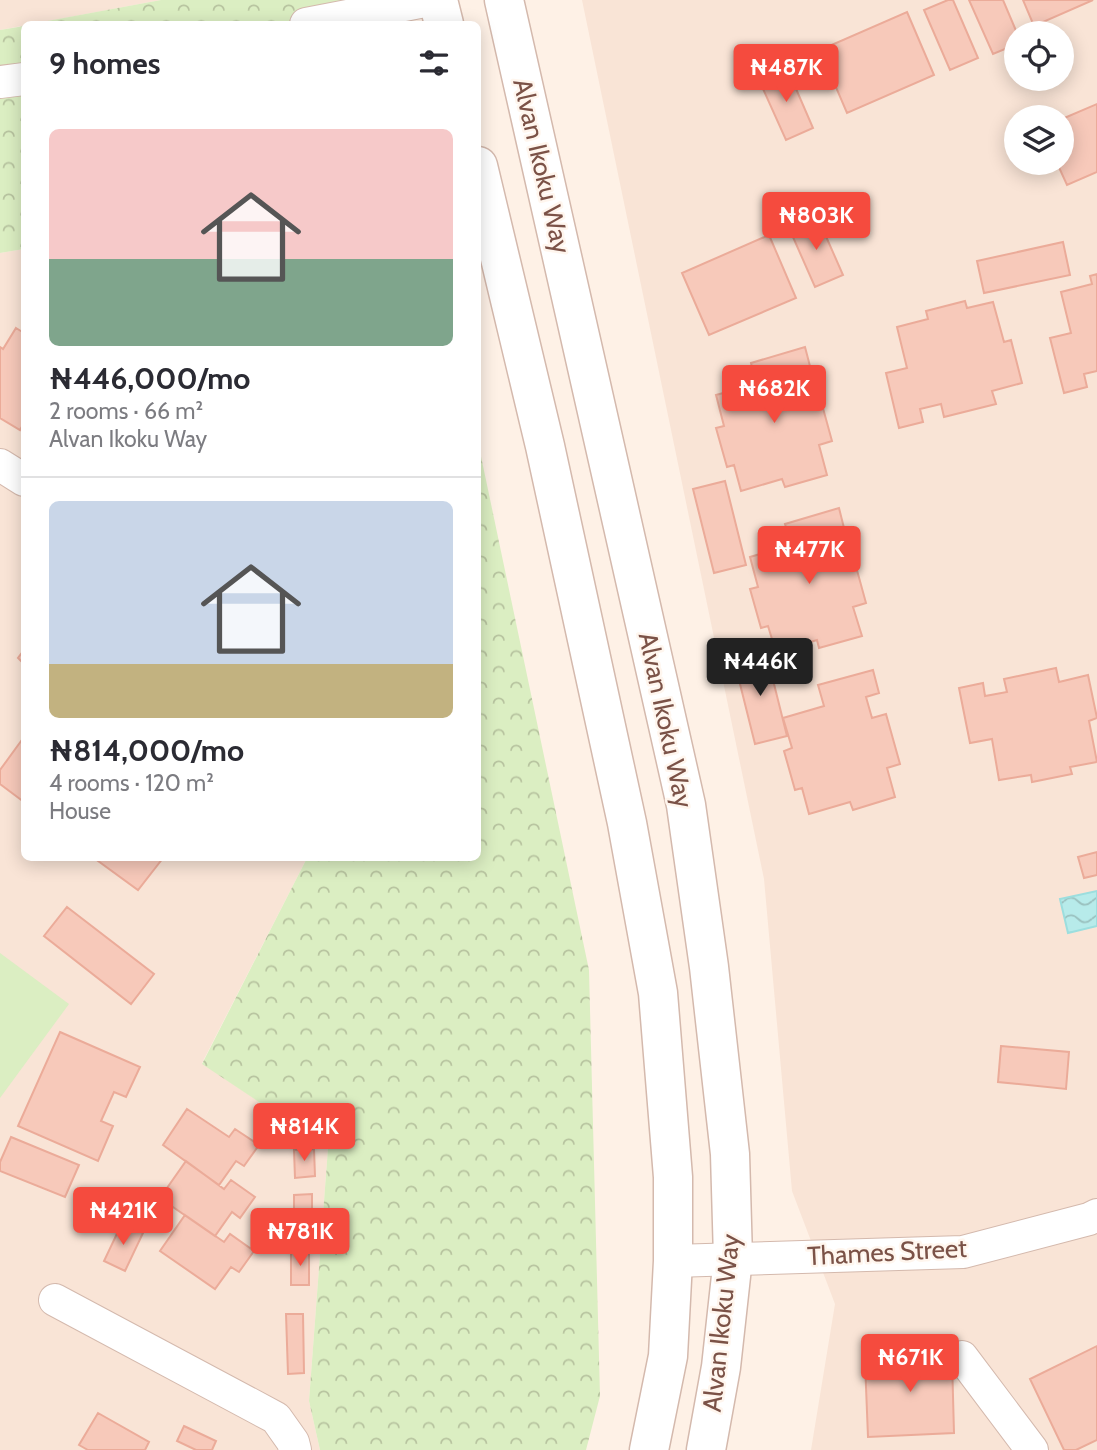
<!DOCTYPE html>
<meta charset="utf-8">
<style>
body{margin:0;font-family:Cabin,sans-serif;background:#f2f2f3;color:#2b2b33;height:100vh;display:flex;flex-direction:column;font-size:26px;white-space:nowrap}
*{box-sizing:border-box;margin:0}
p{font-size:23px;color:#7c7c81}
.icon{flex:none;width:38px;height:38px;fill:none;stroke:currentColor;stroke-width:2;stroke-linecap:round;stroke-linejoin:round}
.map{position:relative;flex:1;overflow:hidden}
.drawer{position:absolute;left:21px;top:21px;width:460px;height:840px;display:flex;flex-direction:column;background:#fff;border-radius:10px;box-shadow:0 4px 18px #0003}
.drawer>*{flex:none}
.tools{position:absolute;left:1004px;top:21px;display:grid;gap:14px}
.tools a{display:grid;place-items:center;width:70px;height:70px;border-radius:50%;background:#fff;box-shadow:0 4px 18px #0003;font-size:35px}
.price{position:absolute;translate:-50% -60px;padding:0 16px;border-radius:7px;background:#f54b3e;color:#fff;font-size:23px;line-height:46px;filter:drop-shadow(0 2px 4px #0008)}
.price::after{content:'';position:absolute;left:50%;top:42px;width:21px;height:16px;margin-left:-10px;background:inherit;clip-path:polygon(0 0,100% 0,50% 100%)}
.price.on{background:#222;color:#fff}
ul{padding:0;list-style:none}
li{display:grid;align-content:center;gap:14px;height:371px;padding:0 28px}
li+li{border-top:2px solid #e1e1e2}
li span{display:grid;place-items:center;height:217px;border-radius:10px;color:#555}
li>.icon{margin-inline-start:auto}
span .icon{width:126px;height:126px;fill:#fffc;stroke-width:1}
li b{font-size:30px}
h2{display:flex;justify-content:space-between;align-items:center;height:84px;padding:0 28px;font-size:30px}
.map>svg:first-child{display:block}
.residential{fill:#f9e4d6;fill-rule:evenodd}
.grass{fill:#dbeec2}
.forest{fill:url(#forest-crowns)}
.water{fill:url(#water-waves);stroke:#9cdede;stroke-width:2}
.building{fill:#f7c9ba;stroke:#ebab99;stroke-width:2}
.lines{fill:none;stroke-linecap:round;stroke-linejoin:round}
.minor-casing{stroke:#d4b9ad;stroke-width:34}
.tertiary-casing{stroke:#d4b9ad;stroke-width:41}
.minor{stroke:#fff;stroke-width:32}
.tertiary{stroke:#fff;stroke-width:38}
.labels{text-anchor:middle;stroke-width:5;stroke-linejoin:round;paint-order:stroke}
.street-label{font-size:26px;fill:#7b5247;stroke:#fff6ee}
</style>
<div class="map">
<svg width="1097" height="1450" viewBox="0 0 1097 1450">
<defs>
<pattern id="forest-crowns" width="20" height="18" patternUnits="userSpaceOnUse" patternTransform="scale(1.75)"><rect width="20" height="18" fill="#dbeec2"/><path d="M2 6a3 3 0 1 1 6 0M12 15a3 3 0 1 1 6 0" fill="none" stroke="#b7c39f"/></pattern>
<pattern id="water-waves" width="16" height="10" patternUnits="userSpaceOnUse" patternTransform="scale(1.75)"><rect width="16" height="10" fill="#b7ebea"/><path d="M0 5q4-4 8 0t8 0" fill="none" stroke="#9ac1bf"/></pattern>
</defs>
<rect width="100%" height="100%" fill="#fef1e6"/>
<!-- residential -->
<path class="residential" d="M 0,0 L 161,0 L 0,30 Z
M 582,0 L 1097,0 L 1097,1450 L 811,1450 L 835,1304 L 792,1191 L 764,879 ZM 1017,33 L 1062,33 L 1062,79 L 1017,79 ZM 1017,117 L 1062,117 L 1062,163 L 1017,163 Z
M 24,249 L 24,858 L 307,858 L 202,1063 L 328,1148 L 309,1401 L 320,1450 L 0,1450 L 0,253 Z"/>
<!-- grass -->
<path class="grass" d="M 0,953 L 69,1004 L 0,1098 Z"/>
<!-- forest -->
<path class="forest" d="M 161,0 L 384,0 L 389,24 L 31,24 Z
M 24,26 L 24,249 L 0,253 L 0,30 Z
M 478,442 L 589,970 L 600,1396 L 586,1450 L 320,1450 L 309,1401 L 328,1148 L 202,1064 L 307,858 L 478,858 Z"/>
<!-- water -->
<path class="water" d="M 1097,891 L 1097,926 L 1068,933 L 1060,899 Z"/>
<!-- building -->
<path class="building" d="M 948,0 L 953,0 L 978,58 L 950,70 L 924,10 Z
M 969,0 L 1003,0 L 1017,33 L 1017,44 L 993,54 Z
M 1023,0 L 1093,0 L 1034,26 Z
M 907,12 L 934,75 L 847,113 L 820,50 Z
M 787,68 L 813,128 L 786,140 L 759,80 Z
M 1097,104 L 1097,172 L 1067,185 L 1057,163 L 1062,163 L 1062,119 Z
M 817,216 L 843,275 L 815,287 L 789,228 Z
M 769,235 L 796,298 L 709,335 L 682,273 Z
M 1063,242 L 1070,275 L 984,293 L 977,261 Z
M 1097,274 L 1097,371 L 1084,374 L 1087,387 L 1064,393 L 1050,338 L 1071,333 L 1061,292 L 1092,284 L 1090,276 Z
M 965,301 L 967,308 L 993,302 L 1004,342 L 1011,340 L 1022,383 L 992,391 L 996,404 L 944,417 L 941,404 L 920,409 L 923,422 L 899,428 L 886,373 L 907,368 L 897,327 L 928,319 L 926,311 Z
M 16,328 L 24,333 L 24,423 L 20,430 L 0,418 L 0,347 L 3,349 Z
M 805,347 L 811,370 L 798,374 L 804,394 L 818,390 L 832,441 L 819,445 L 827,475 L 785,487 L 782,479 L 741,491 L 734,465 L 727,467 L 716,428 L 724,426 L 716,395 L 756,384 L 751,363 Z
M 725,481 L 746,565 L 714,573 L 693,489 Z
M 839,508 L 845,532 L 833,535 L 839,556 L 852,552 L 866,603 L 853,607 L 862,636 L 819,648 L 817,640 L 776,652 L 768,626 L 761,628 L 750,589 L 758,587 L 750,557 L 791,545 L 785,524 Z
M 24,650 L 24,664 L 18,658 Z
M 766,652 L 787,736 L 755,744 L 734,660 Z
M 1056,668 L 1059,682 L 1088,675 L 1097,718 L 1089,721 L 1097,762 L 1070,767 L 1072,774 L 1032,782 L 1031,775 L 999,780 L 992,739 L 970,743 L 959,688 L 983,683 L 985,696 L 1007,692 L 1004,679 Z
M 873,670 L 879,693 L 866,697 L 872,718 L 886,714 L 900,764 L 887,768 L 895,797 L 853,810 L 850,802 L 809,814 L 802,788 L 795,790 L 784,751 L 792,748 L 783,718 L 824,706 L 818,685 Z
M 24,737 L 24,802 L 0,784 L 0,770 Z
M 1097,852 L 1097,875 L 1084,878 L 1078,857 Z
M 94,858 L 163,858 L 138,890 Z
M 67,907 L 154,974 L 131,1004 L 44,936 Z
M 60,1032 L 140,1067 L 126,1097 L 114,1092 L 101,1121 L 113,1126 L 98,1161 L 18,1126 Z
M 1001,1046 L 1069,1052 L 1066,1089 L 998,1082 Z
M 187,1109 L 229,1137 L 235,1129 L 259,1145 L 244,1166 L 236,1161 L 219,1185 L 163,1145 Z
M 11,1137 L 79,1165 L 65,1197 L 0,1171 L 0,1162 Z
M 314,1149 L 315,1176 L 295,1178 L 294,1150 Z
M 186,1161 L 224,1189 L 231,1180 L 255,1197 L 240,1218 L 232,1212 L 215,1236 L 160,1198 Z
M 312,1194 L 312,1230 L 294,1230 L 294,1195 Z
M 185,1215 L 224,1242 L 230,1234 L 254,1251 L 239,1272 L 231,1267 L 215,1289 L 160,1251 Z
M 122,1223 L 143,1233 L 125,1271 L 104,1261 Z
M 291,1250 L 309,1250 L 309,1285 L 291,1285 Z
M 286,1314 L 303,1314 L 304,1373 L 288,1374 Z
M 925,1335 L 926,1361 L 952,1359 L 954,1433 L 868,1437 L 865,1362 L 907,1360 L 906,1336 Z
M 1097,1346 L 1097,1440 L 1076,1450 L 1064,1450 L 1030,1379 Z
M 98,1413 L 149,1442 L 145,1450 L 88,1450 L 79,1445 Z
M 184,1426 L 216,1441 L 212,1450 L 196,1450 L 177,1441 Z"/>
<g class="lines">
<!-- minor casing -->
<g class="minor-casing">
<path id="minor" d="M 306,24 L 430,0
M 0,82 L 24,79
M 0,465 L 24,480
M 673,1261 L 963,1252 L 1089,1219 L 1097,1215
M 55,1300 L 276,1418 L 293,1442 L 295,1450
M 962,1357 L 1032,1450"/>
</g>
<!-- tertiary casing -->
<g class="tertiary-casing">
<path id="tertiary" d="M 438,0 L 444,24
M 504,0 L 686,805 L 709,967 L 730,1154 L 733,1258 L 721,1367 L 706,1450
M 478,166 L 545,446 L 627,823 L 658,993 L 673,1177 L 673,1261 L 668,1356 L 649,1450"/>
</g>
<!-- minor -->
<use href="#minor" class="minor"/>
<!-- tertiary -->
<use href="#tertiary" class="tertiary"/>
</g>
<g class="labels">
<!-- street labels -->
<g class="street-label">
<text transform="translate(542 166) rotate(77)" y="9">Alvan Ikoku Way</text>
<text transform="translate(666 720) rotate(78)" y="9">Alvan Ikoku Way</text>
<text transform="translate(887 1252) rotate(-3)" y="9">Thames Street</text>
<text transform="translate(721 1323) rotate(-84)" y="9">Alvan Ikoku Way</text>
</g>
</g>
</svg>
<div class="tools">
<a><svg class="icon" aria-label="locate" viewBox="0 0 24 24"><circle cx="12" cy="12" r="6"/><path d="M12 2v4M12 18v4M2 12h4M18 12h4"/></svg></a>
<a><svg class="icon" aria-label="layers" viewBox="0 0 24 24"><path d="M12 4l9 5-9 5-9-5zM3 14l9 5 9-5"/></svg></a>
</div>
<b class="price" style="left:786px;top:104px">₦487K</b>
<b class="price" style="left:816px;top:252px">₦803K</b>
<b class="price" style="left:774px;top:425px">₦682K</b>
<b class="price" style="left:809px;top:586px">₦477K</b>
<b class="price on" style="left:760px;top:698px">₦446K</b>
<b class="price" style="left:304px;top:1163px">₦814K</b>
<b class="price" style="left:123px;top:1247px">₦421K</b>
<b class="price" style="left:300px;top:1268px">₦781K</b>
<b class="price" style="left:910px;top:1394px">₦671K</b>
<section class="drawer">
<h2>9 homes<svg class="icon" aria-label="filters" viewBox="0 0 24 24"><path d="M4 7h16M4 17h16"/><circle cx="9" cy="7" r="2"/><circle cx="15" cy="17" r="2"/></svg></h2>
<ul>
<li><span style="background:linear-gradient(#f6c9c9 60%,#7fa58c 0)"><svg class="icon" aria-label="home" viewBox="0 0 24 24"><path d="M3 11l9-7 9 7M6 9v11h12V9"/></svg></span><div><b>₦446,000/mo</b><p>2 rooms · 66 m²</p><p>Alvan Ikoku Way</p></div></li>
<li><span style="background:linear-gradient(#c9d6e8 75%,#c2b280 0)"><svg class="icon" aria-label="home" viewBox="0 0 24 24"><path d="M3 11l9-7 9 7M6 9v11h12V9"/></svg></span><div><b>₦814,000/mo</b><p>4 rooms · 120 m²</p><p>House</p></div></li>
</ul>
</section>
</div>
